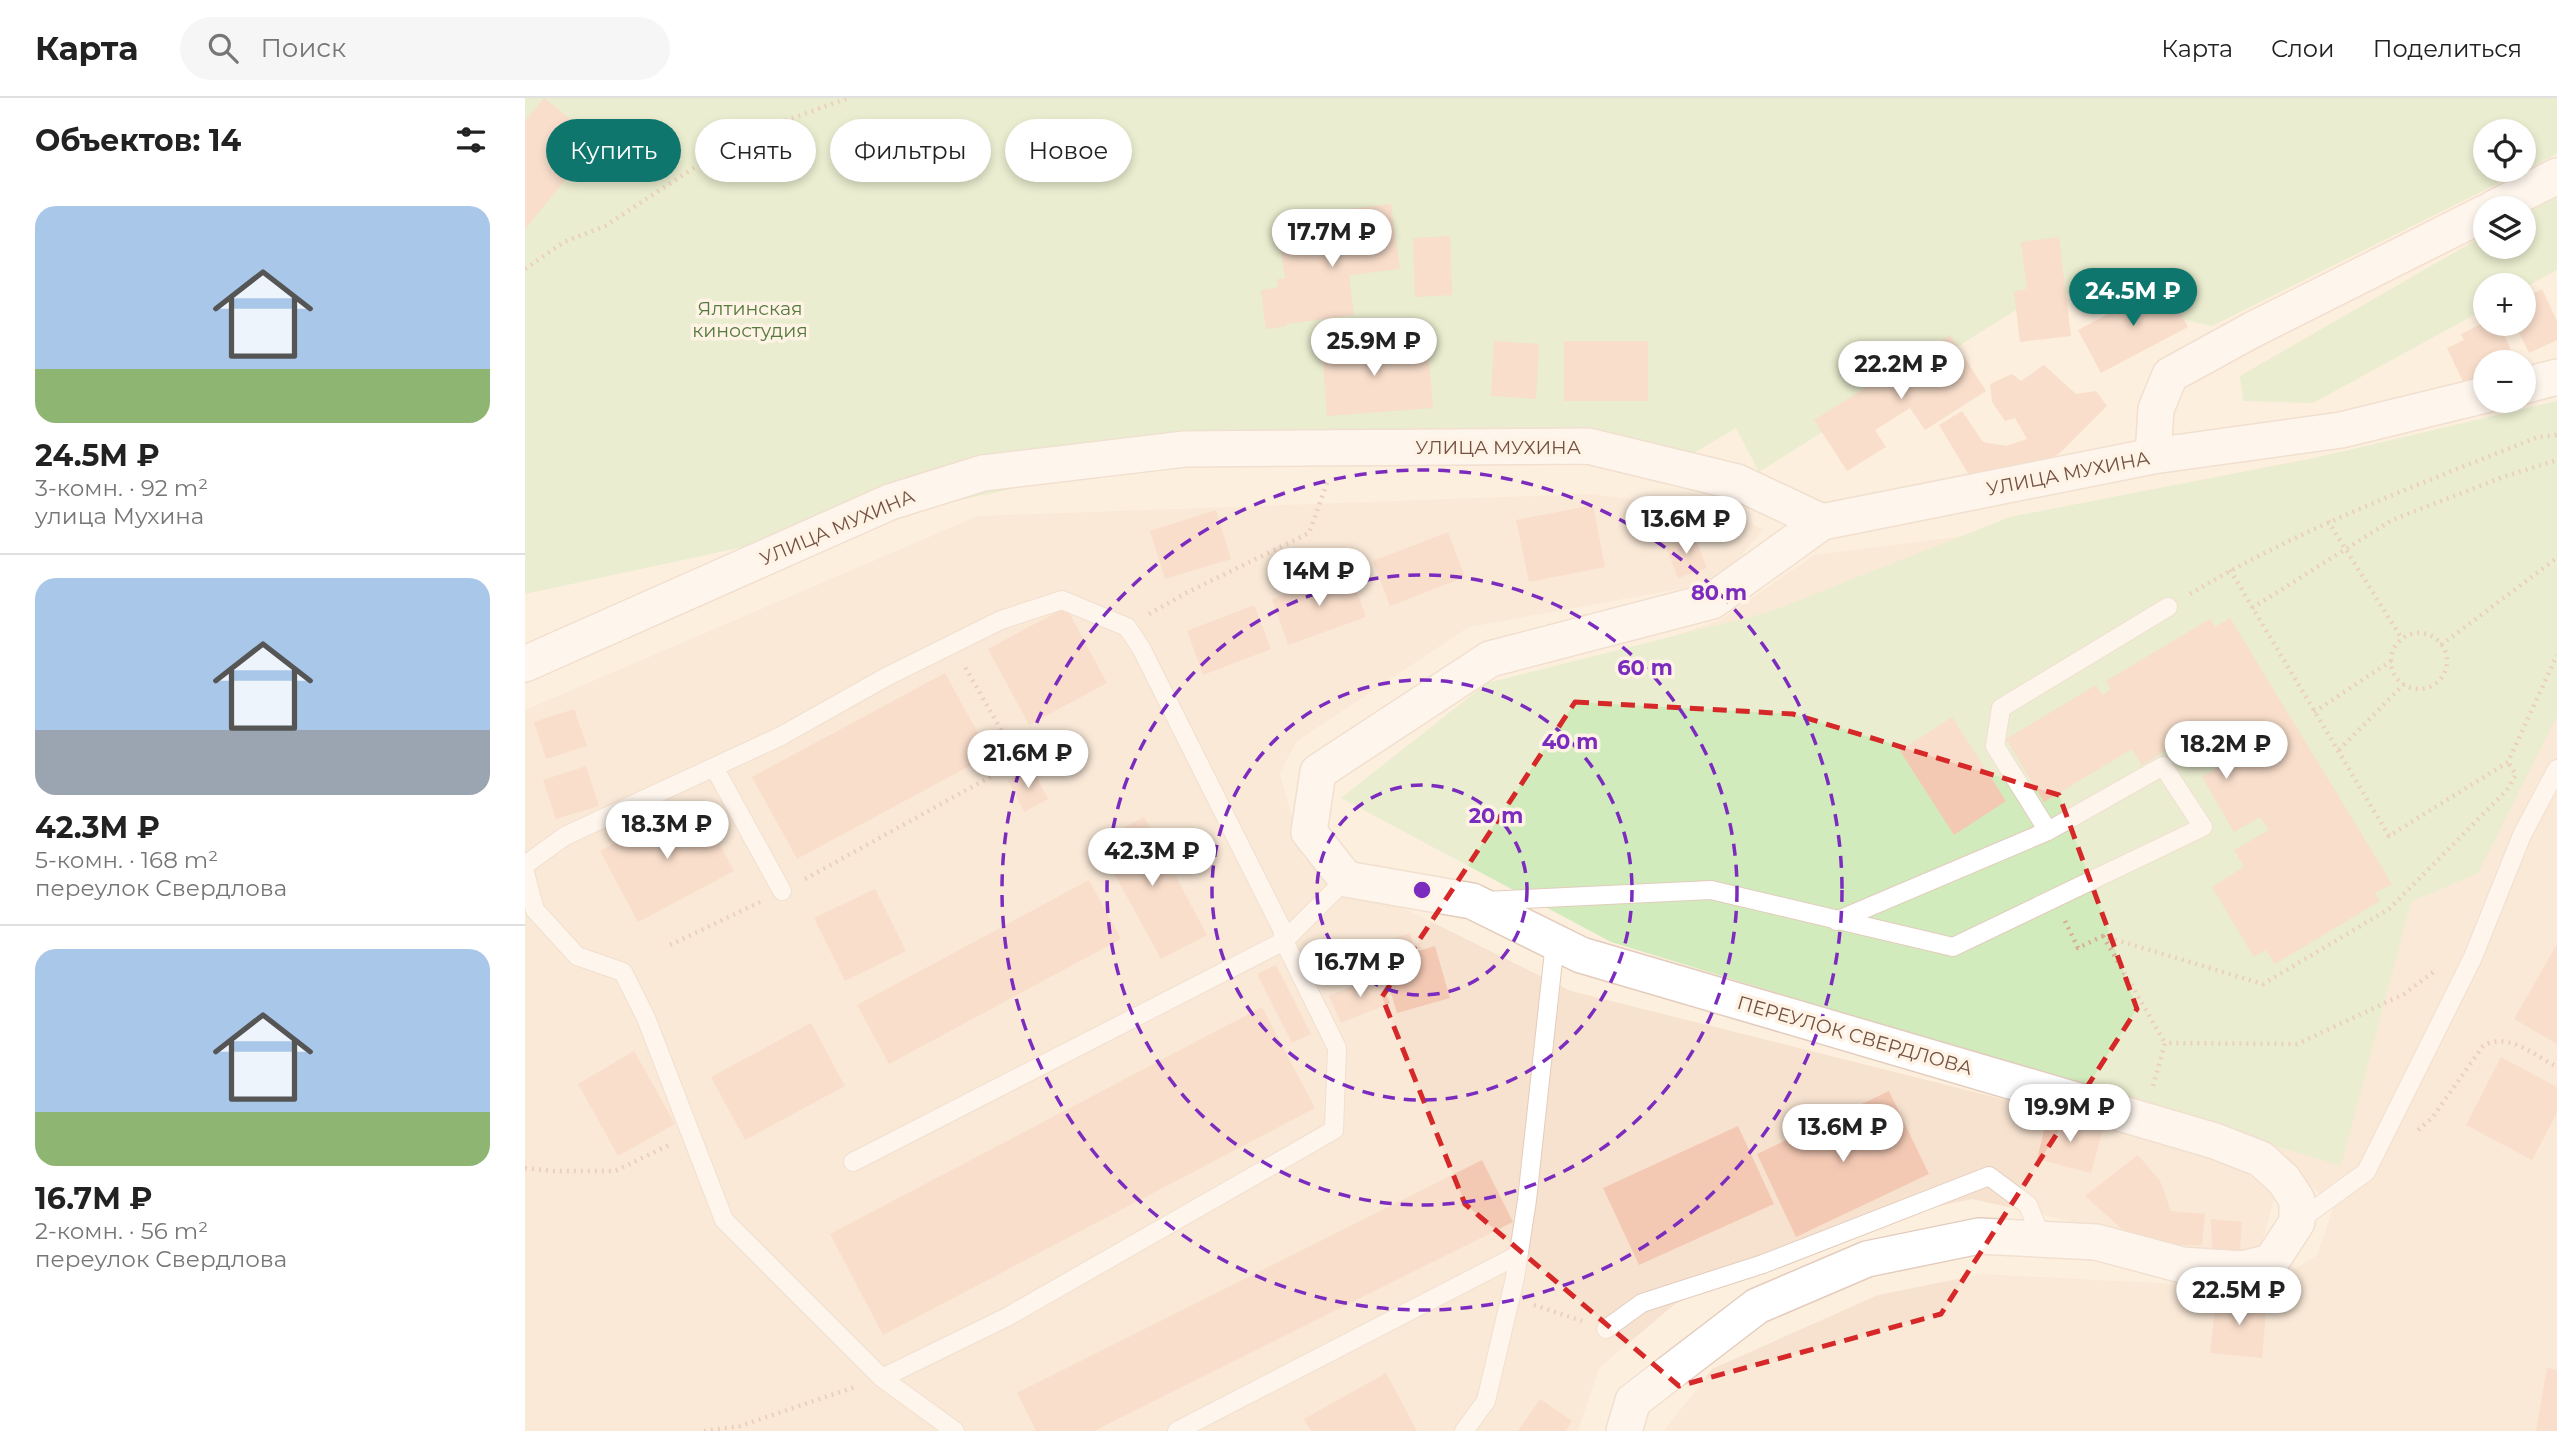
<!DOCTYPE html>
<html lang="ru">
<meta charset="utf-8">
<style>
body{margin:0;font-family:Montserrat,sans-serif;background:#f6f6f6;color:#222;height:100vh;display:flex;flex-direction:column;font-size:26px;white-space:nowrap}
*{box-sizing:border-box;margin:0}
p{font-size:23px;color:#767676}
.icon{flex:none;width:38px;height:38px;fill:none;stroke:currentColor;stroke-width:2;stroke-linecap:round;stroke-linejoin:round}
.map{position:relative;flex:1;overflow:hidden}
.drawer{display:flex;flex-direction:column;background:#fff;width:525px}
.drawer>*{flex:none}
.top-card{position:absolute;left:21px;top:21px;width:665px;height:63px;display:flex;gap:14px}
.buttons{position:absolute;left:1948px;top:21px;display:grid;gap:14px}
.buttons a{display:grid;place-items:center;width:63px;height:63px;border-radius:50%;background:#fff;box-shadow:0 4px 10px #0003;font-size:35px}
.price{position:absolute;translate:-50% -60px;padding:0 16px;border-radius:24px;background:#fff;color:#222;font-size:23px;line-height:46px;filter:drop-shadow(0 2px 4px #0008)}
.price::after{content:'';position:absolute;left:50%;top:42px;width:21px;height:16px;margin-left:-10px;background:inherit;clip-path:polygon(0 0,100% 0,50% 100%)}
.price.on{background:#0f766e;color:#fff}
ul{padding:0;list-style:none}
li{display:grid;align-content:center;gap:14px;height:371px;padding:0 35px}
li+li{border-top:2px solid #e0e0e0}
li span{display:grid;place-items:center;height:217px;border-radius:21px;color:#555}
li>.icon{margin-inline-start:auto}
span .icon{width:126px;height:126px;fill:#fffc;stroke-width:1}
li b{font-size:30px}
h2{display:flex;justify-content:space-between;align-items:center;height:84px;padding:0 35px;font-size:30px}
.chip{padding:0 24px;border-radius:32px;background:#fff;box-shadow:0 4px 10px #0003;font-size:24px;line-height:63px}
.chip.on{background:#0f766e;color:#fff}
header{display:flex;align-items:center;gap:42px;box-sizing:border-box;height:98px;padding:0 35px;background:#fff;border-bottom:2px solid #e0e0e0}
header strong{font-size:33px}
nav{display:flex;gap:38px;margin-inline-start:auto;font-size:24px}
.search{width:490px;height:63px;background:#f6f6f6;display:flex;align-items:center;gap:18px;box-sizing:border-box;padding:0 24px;border-radius:38px;color:#767676;font-size:26px}
main{display:flex;flex:1;min-height:0}
.map>svg:first-child{display:block}
.residential{fill:#f7e2cf}
.green{fill:#d2ebbc;fill-rule:evenodd}
.building{fill:#f4c9b4}
.lines{fill:none;stroke-linecap:round;stroke-linejoin:round}
.lane-casing{stroke:#e3ccbd;stroke-width:20}
.street-casing{stroke:#e3ccbd;stroke-width:38}
.path{stroke:#d8ac98;stroke-width:4.5;stroke-dasharray:2 5;stroke-linecap:butt}
.lane{stroke:#fff;stroke-width:18}
.street{stroke:#fff;stroke-width:35}
.marked{fill:none;stroke:#d62828;stroke-width:5;stroke-dasharray:14 9;stroke-linejoin:round}
.ring{fill:none;stroke:#7b2cbf;stroke-width:3.5;stroke-dasharray:12 9}
.labels{text-anchor:middle;stroke-width:7;stroke-linejoin:round;paint-order:stroke}
.park-label{font-size:19px;fill:#547a3d;stroke:#fff3e5}
.street-label{font-size:19px;fill:#735245;stroke:#fff3e5}
.centre{fill:#7b2cbf;stroke:#fff3e5;stroke-width:3.5}
.ring-label{font-size:21px;text-anchor:middle;font-weight:bold;fill:#7b2cbf;stroke:#fff3e5;stroke-width:7;stroke-linejoin:round;paint-order:stroke}
</style>
<header>
<strong>Карта</strong>
<div class="search"><svg class="icon" aria-label="search" viewBox="0 0 24 24"><circle cx="10" cy="10" r="6"/><path d="M15 15l6 6"/></svg>Поиск</div>
<nav><a>Карта</a><a>Слои</a><a>Поделиться</a></nav>
</header>
<main>
<section class="drawer">
<h2>Объектов: 14<svg class="icon" aria-label="filters" viewBox="0 0 24 24"><path d="M4 7h16M4 17h16"/><circle cx="9" cy="7" r="2"/><circle cx="15" cy="17" r="2"/></svg></h2>
<ul>
<li><span style="background:linear-gradient(#a9c7e8 75%,#8fb573 0)"><svg class="icon" aria-label="home" viewBox="0 0 24 24"><path d="M3 11l9-7 9 7M6 9v11h12V9"/></svg></span><div><b>24.5M ₽</b><p>3-комн. · 92 m²</p><p>улица Мухина</p></div></li>
<li><span style="background:linear-gradient(#a9c7e8 70%,#9aa5b1 0)"><svg class="icon" aria-label="home" viewBox="0 0 24 24"><path d="M3 11l9-7 9 7M6 9v11h12V9"/></svg></span><div><b>42.3M ₽</b><p>5-комн. · 168 m²</p><p>переулок Свердлова</p></div></li>
<li><span style="background:linear-gradient(#a9c7e8 75%,#8fb573 0)"><svg class="icon" aria-label="home" viewBox="0 0 24 24"><path d="M3 11l9-7 9 7M6 9v11h12V9"/></svg></span><div><b>16.7M ₽</b><p>2-комн. · 56 m²</p><p>переулок Свердлова</p></div></li>
</ul>
</section>
<div class="map">
<svg width="2032" height="1333" viewBox="0 0 2032 1333">
<rect width="100%" height="100%" fill="#fdefde"/>
<!-- residential -->
<path class="residential" d="M 2032,333 L 2032,1333 L 1139,1333 L 1187,1271 L 1353,1197 L 1457,1176 L 1687,1188 L 1748,1185 L 1792,1157 L 1809,1108 L 1704,1017 L 981,595 L 1195,522 L 1289,457 L 1844,387 Z
M 1066,396 L 1207,414 L 1238,432 L 1194,484 L 944,529 L 772,643 L 755,675 L 778,760 L 1046,893 L 1693,1055 L 1750,1096 L 1736,1151 L 1675,1164 L 1575,1130 L 1447,1101 L 1328,1126 L 1150,1206 L 1074,1270 L 1053,1333 L 0,1333 L 0,612 L 453,418 Z"/>
<!-- green -->
<path class="green" d="M 0,0 L 2032,0 L 2032,56 L 1687,228 L 1524,191 L 1234,374 L 1211,330 L 1159,361 L 704,344 L 0,496 ZM 1960,33 L 1998,33 L 1998,72 L 1960,72 Z
M 2032,99 L 2032,172 L 1999,190 L 1998,187 L 1960,187 L 1960,211 L 1788,305 L 1718,303 L 1715,278 L 1958,138 L 1960,137 L 1960,149 L 1998,149 L 1999,117 Z
M 2032,303 L 2032,618 L 1953,775 L 1886,804 L 1816,1068 L 1086,844 L 816,700 L 962,585 L 1244,514 L 1485,419 L 1794,359 Z"/>
<!-- building -->
<path class="building" d="M 19,0 L 73,43 L 0,131 L 0,23 Z
M 866,106 L 875,171 L 824,177 L 829,217 L 761,226 L 762,228 L 741,231 L 736,192 L 754,189 L 752,181 L 760,181 L 756,150 L 821,142 L 816,112 Z
M 925,138 L 927,197 L 890,199 L 888,140 Z
M 1534,139 L 1546,238 L 1495,244 L 1489,193 L 1502,191 L 1496,144 Z
M 1640,186 L 1663,229 L 1576,275 L 1553,232 Z
M 2017,191 L 2032,223 L 2032,242 L 2004,255 L 1990,226 L 1998,226 L 1998,200 Z
M 1958,225 L 1961,230 L 1974,226 L 1988,256 L 1972,264 L 1960,264 L 1960,279 L 1940,288 L 1922,250 L 1939,242 L 1936,236 Z
M 828,234 L 830,254 L 903,249 L 908,310 L 802,318 L 796,237 Z
M 1425,237 L 1461,293 L 1400,332 L 1385,310 L 1350,332 L 1361,349 L 1322,373 L 1289,322 Z
M 969,243 L 1014,246 L 1011,301 L 966,298 Z
M 1039,243 L 1123,243 L 1123,303 L 1039,303 Z
M 1519,267 L 1551,296 L 1571,293 L 1582,308 L 1536,354 L 1511,372 L 1444,377 L 1414,327 L 1437,313 L 1458,344 L 1481,348 L 1502,341 L 1490,320 L 1480,323 L 1467,304 L 1465,286 L 1487,276 L 1496,283 Z
M 1068,407 L 1080,469 L 1004,484 L 991,422 Z
M 691,412 L 706,461 L 640,481 L 625,433 Z
M 923,434 L 940,479 L 865,508 L 848,463 Z
M 1169,437 L 1182,470 L 1153,480 L 1140,447 Z
M 825,474 L 841,519 L 763,547 L 747,501 Z
M 729,507 L 746,551 L 678,577 L 662,533 Z
M 541,509 L 582,585 L 504,627 L 463,551 Z
M 1705,520 L 1867,786 L 1850,795 L 1855,803 L 1750,866 L 1741,852 L 1729,859 L 1687,789 L 1719,769 L 1709,752 L 1744,732 L 1735,719 L 1709,734 L 1677,679 L 1702,664 L 1680,628 L 1617,667 L 1607,651 L 1519,704 L 1481,641 L 1571,587 L 1577,597 L 1586,591 L 1581,583 L 1685,521 L 1690,529 Z
M 420,575 L 465,657 L 272,761 L 227,679 Z
M 49,611 L 62,648 L 21,661 L 9,624 Z
M 1427,619 L 1481,703 L 1429,737 L 1375,653 Z
M 61,668 L 74,708 L 31,721 L 18,682 Z
M 507,670 L 523,701 L 499,714 L 483,682 Z
M 171,702 L 209,773 L 113,824 L 75,753 Z
M 619,719 L 682,837 L 636,861 L 572,744 Z
M 564,782 L 596,841 L 364,966 L 332,907 Z
M 350,791 L 381,853 L 320,883 L 289,820 Z
M 885,835 L 890,854 L 910,848 L 925,900 L 872,915 L 858,868 L 870,864 L 864,842 Z
M 2032,846 L 2032,946 L 1989,921 Z
M 751,867 L 786,936 L 767,945 L 732,876 Z
M 854,877 L 865,905 L 816,925 L 804,898 Z
M 737,909 L 790,1010 L 358,1237 L 305,1136 Z
M 286,925 L 320,988 L 220,1042 L 186,979 Z
M 109,953 L 150,1026 L 93,1058 L 53,986 Z
M 1976,959 L 2032,989 L 2032,1015 L 2007,1062 L 1941,1027 Z
M 1364,993 L 1404,1076 L 1271,1139 L 1232,1056 Z
M 1523,1017 L 1578,1031 L 1566,1075 L 1512,1061 Z
M 1213,1028 L 1249,1106 L 1114,1167 L 1078,1090 Z
M 1613,1057 L 1635,1083 L 1646,1113 L 1680,1116 L 1677,1147 L 1637,1147 L 1597,1131 L 1560,1098 Z
M 957,1062 L 988,1124 L 569,1333 L 511,1333 L 492,1295 Z
M 1686,1121 L 1717,1124 L 1715,1154 L 1687,1153 Z
M 1691,1199 L 1742,1203 L 1737,1260 L 1685,1255 Z
M 2022,1270 L 2032,1272 L 2032,1333 L 2011,1333 Z
M 861,1275 L 892,1333 L 786,1333 L 779,1321 Z
M 1015,1301 L 1047,1323 L 1040,1333 L 993,1333 Z"/>
<g class="lines">
<!-- lane casing -->
<g class="lane-casing">
<path id="lane" d="M 189,669 L 257,793
M 0,767 L 40,738 L 256,638 L 361,579 L 476,522 L 537,502 L 602,529 L 616,550 L 757,831 L 759,843 L 812,950 L 809,1032 L 482,1219 L 357,1280
M 0,775 L 10,812 L 52,858 L 98,874 L 121,920 L 199,1122 L 357,1280 L 430,1333
M 960,803 L 1186,792 L 1428,849 L 1678,729 L 1638,668 L 1523,733
M 1311,823 L 1523,733 L 1470,648 L 1476,610 L 1643,509
M 328,1064 L 759,843 L 821,781
M 1772,1124 L 1841,1074 L 1948,859 L 1997,737 L 2032,671
M 1081,1231 L 1117,1205 L 1238,1166 L 1464,1078 L 1503,1107 L 1517,1141
M 652,1333 L 993,1157
M 939,1333 L 961,1303 L 990,1180 L 1002,1102 L 1030,844"/>
</g>
<!-- street casing -->
<g class="street-casing">
<path id="street" d="M 1969,110 L 2032,78
M 1998,288 L 2032,279
M 1628,358 L 1631,311 L 1645,277 L 1727,232 L 1960,115
M 0,566 L 365,404 L 458,375 L 660,351 L 1063,348 L 1212,384 L 1297,424 L 1628,358 L 1816,332 L 1960,297
M 1099,1333 L 1108,1303 L 1232,1208 L 1342,1161 L 1454,1138 L 1571,1144 L 1657,1167 L 1717,1171 L 1746,1164 L 1772,1124 L 1772,1102 L 1759,1082 L 1736,1061 L 1690,1043 L 1056,857 L 947,803 L 821,781 L 784,734 L 793,674 L 965,561 L 1187,503 L 1297,424"/>
</g>
<!-- path -->
<path class="path" d="M 0,171 L 39,144 L 80,128 L 216,39 L 323,0
M 1803,423 L 1877,541
M 1705,472 L 1864,738 L 1983,664 L 2032,557
M 1665,496 C 1775,430 1895,386 2013,339 L 2032,337
M 1727,510 L 1867,422 L 1978,379 L 2032,362
M 624,516 L 661,495 L 784,435 L 802,385
M1866 563a28 28 0 1 1 56 0a28 28 0 1 1-56 0Z
M 1916,547 L 2032,460
M 1789,614 L 1866,563
M 1814,652 L 1879,586
M 280,781 L 494,663 L 440,569
M 1540,823 L 1553,850 L 1578,838 L 1738,886 L 1864,811 L 1981,693 L 1991,677 L 1983,664
M 1578,838 L 1640,945
M 145,847 L 235,804
M 1628,988 L 1640,945 L 1772,946 L 1879,896 L 1911,872
M 1893,1032 L 1907,1020 L 1958,948 C 1982,933 2011,958 2032,969
M 0,1070 L 29,1073 L 90,1073 L 144,1047
M 1009,1207 L 1057,1223
M 179,1333 L 215,1328 L 330,1289"/>
<!-- lane -->
<use href="#lane" class="lane"/>
<!-- street -->
<use href="#street" class="street"/>
</g>
<!-- marked area -->
<path d="M0 0H2032V1333H0ZM 1050,604 L 1268,616 L 1534,697 L 1612,911 L 1416,1216 L 1154,1288 L 940,1106 L 857,899 Z" fill="#fdefde" fill-opacity=".55" fill-rule="evenodd"/>
<path class="marked" d="M 1050,604 L 1268,616 L 1534,697 L 1612,911 L 1416,1216 L 1154,1288 L 940,1106 L 857,899 Z"/>
<!-- distance rings -->
<g class="ring">
<circle cx="897" cy="792" r="105"/>
<circle cx="897" cy="792" r="210"/>
<circle cx="897" cy="792" r="315"/>
<circle cx="897" cy="792" r="420"/>
</g>
<g class="labels">
<!-- park labels -->
<g class="park-label">
<text x="225" y="217">Ялтинская<tspan x="225" dy="22">киностудия</tspan></text>
</g>
<!-- street labels -->
<g class="street-label">
<text x="973" y="356">УЛИЦА МУХИНА</text>
<text transform="translate(1543 375) rotate(-11)" y="7">УЛИЦА МУХИНА</text>
<text transform="translate(312 429) rotate(-23)" y="7">УЛИЦА МУХИНА</text>
<text transform="translate(1330 937) rotate(16)" y="7">ПЕРЕУЛОК СВЕРДЛОВА</text>
</g>
</g>
<circle cx="897" cy="792" r="10" class="centre"/>
<g class="ring-label">
<text x="1194" y="502">80 m</text>
<text x="1120" y="577">60 m</text>
<text x="1045" y="651">40 m</text>
<text x="971" y="725">20 m</text>
</g>
</svg>
<div class="buttons">
<a><svg class="icon" aria-label="locate" viewBox="0 0 24 24"><circle cx="12" cy="12" r="6"/><path d="M12 2v4M12 18v4M2 12h4M18 12h4"/></svg></a>
<a><svg class="icon" aria-label="layers" viewBox="0 0 24 24"><path d="M12 4l9 5-9 5-9-5zM3 14l9 5 9-5"/></svg></a>
<a>+</a>
<a>−</a>
</div>
<b class="price" style="left:807px;top:171px">17.7M ₽</b>
<b class="price on" style="left:1608px;top:230px">24.5M ₽</b>
<b class="price" style="left:849px;top:280px">25.9M ₽</b>
<b class="price" style="left:1376px;top:303px">22.2M ₽</b>
<b class="price" style="left:1161px;top:458px">13.6M ₽</b>
<b class="price" style="left:794px;top:510px">14M ₽</b>
<b class="price" style="left:1701px;top:683px">18.2M ₽</b>
<b class="price" style="left:503px;top:692px">21.6M ₽</b>
<b class="price" style="left:142px;top:763px">18.3M ₽</b>
<b class="price" style="left:627px;top:790px">42.3M ₽</b>
<b class="price" style="left:835px;top:901px">16.7M ₽</b>
<b class="price" style="left:1545px;top:1046px">19.9M ₽</b>
<b class="price" style="left:1318px;top:1066px">13.6M ₽</b>
<b class="price" style="left:1714px;top:1229px">22.5M ₽</b>
<div class="top-card">
<a class="chip on">Купить</a>
<a class="chip">Снять</a>
<a class="chip">Фильтры</a>
<a class="chip">Новое</a>
</div>
</div>
</main>
